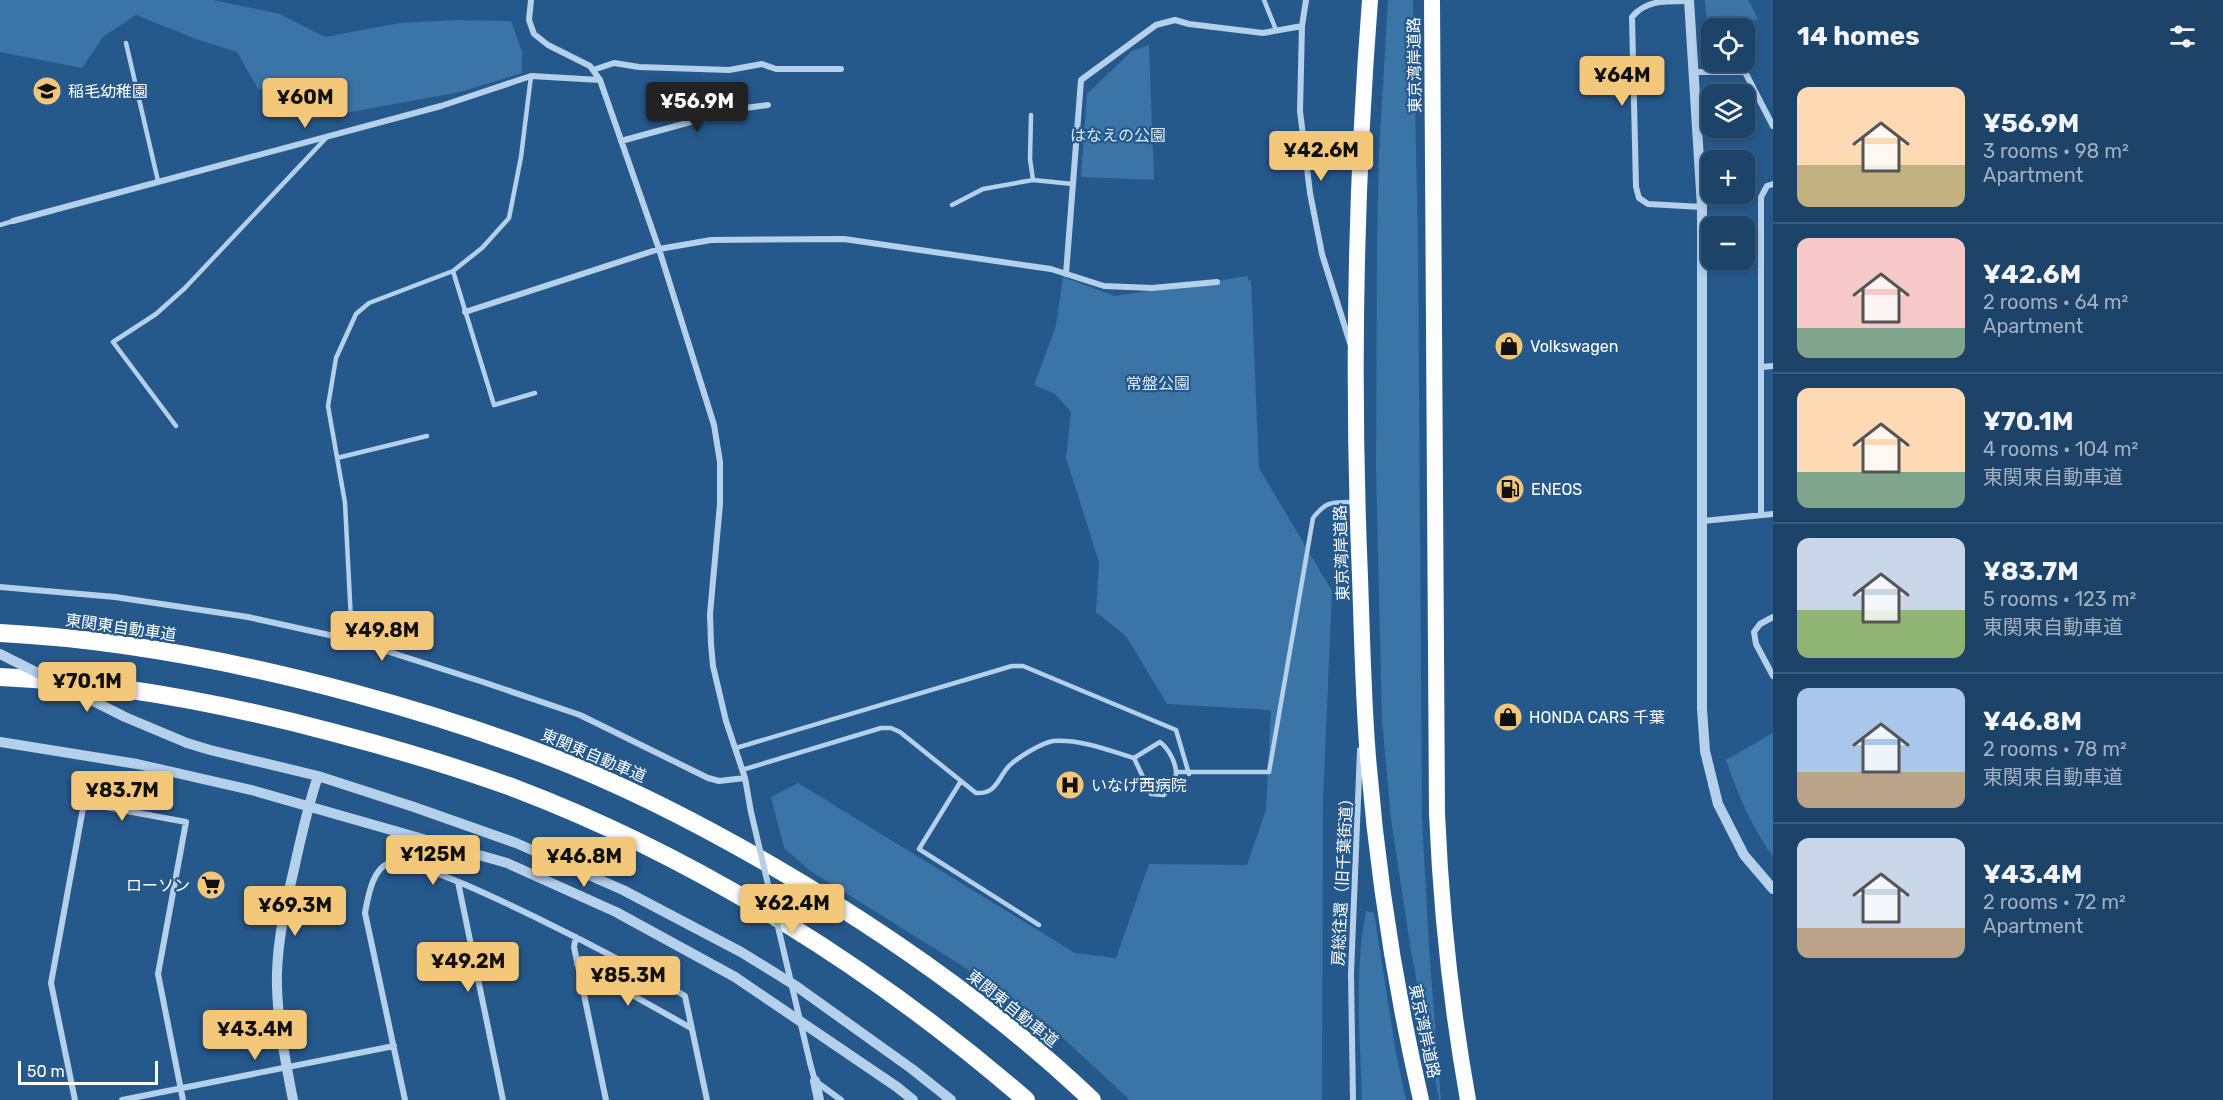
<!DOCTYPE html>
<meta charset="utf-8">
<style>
body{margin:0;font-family:Rubik,"Noto Sans JP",sans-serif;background:#294e71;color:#f1f3f6;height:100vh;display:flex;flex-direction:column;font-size:22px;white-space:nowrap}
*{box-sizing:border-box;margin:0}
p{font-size:20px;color:#a0b0c0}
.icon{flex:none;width:33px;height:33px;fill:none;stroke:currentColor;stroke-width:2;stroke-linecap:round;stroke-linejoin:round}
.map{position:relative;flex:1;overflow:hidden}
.side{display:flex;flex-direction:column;background:#1c4368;width:450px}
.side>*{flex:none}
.fabs{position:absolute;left:1701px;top:18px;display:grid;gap:12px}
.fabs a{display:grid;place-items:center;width:54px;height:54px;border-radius:12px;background:#1c4368;box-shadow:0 3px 9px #0003,0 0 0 2px #3a5c7c;font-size:30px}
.scale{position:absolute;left:18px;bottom:15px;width:140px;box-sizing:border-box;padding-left:6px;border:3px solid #fff;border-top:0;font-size:16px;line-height:21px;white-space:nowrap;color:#fff;-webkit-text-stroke:4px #26598b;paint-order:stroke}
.price{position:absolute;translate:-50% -51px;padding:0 14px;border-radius:6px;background:#f3c779;color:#111;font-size:20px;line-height:39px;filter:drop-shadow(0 2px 3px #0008)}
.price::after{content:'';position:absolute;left:50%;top:36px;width:18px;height:14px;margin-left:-9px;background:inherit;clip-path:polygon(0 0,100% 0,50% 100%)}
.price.selected{background:#222;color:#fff}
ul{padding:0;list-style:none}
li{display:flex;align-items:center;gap:18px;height:150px;padding:0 24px}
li+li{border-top:2px solid #3a5c7c}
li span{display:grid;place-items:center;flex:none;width:168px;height:120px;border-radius:12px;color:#555}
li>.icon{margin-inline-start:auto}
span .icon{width:72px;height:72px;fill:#fffc;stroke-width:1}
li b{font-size:26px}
h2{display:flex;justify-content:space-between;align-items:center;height:72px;padding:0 24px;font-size:26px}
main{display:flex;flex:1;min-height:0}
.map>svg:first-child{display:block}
.green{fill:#3b74a7}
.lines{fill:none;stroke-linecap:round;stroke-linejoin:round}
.service{stroke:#b4d0ea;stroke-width:4.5}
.minor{stroke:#b4d0ea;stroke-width:6}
.tertiary{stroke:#b4d0ea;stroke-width:10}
.trunk{stroke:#fcfdfe;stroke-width:16}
.motorway{stroke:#fff;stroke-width:18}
.minor-bridge{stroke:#b4d0ea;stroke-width:6}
.tertiary-bridge{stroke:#b4d0ea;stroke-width:10}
.labels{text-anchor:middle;stroke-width:4.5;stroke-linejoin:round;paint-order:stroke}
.street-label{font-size:16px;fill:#fff;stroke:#26598b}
.poi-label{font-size:16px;fill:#fff;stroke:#26598b;text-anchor:start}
.park-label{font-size:16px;fill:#d9e9f8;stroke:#26598b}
</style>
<main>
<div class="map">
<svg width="1773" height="1100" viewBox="0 0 1773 1100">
<rect width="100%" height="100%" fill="#26598b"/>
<!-- green -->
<path class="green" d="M 0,0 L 213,0 L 280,14 L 325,37 L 400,23 L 458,20 L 511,21 L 522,52 L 522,73 L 460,92 L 312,119 L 296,89 L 258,89 L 237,52 L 196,39 L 136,15 L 103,37 L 82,68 L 0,52 Z
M 1388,0 L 1413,0 L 1418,247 L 1422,818 L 1429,948 L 1441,1100 L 1439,1100 L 1411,951 L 1391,819 L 1382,720 L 1376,469 L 1377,248 L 1379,152 Z
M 1705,0 L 1748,0 L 1758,19 L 1737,28 L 1707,27 Z
M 1149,45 L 1154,180 L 1081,177 L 1087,94 L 1132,51 Z
M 1248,276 L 1248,281 L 1251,280 L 1259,468 L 1332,591 L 1323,801 L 1322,1100 L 1130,1100 L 1051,1027 L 1001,990 L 809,870 L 784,848 L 771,797 L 798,783 L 1075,953 L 1116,958 L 1149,864 L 1247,865 L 1266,810 L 1271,710 L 1167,704 L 1126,636 L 1096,612 L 1099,562 L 1066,458 L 1071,412 L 1055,394 L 1034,385 L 1056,326 L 1063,277 L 1115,296 Z
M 1773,733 L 1773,857 C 1751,826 1738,795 1726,760 Z
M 1366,911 L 1374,913 L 1396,1053 L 1406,1100 L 1362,1100 C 1360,1037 1354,973 1366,911 Z"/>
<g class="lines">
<!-- service -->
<path class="service" d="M 1264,0 L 1276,30
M 126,43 L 158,181
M 1031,115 L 1030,159 L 1033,180
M 952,205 L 983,189 L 1033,180 L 1073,184
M 0,225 L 13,221
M 453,271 L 494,405 L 535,393
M 176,426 L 113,342 L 156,314 L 185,288 L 327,137
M 337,458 L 427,436
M 352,640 L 345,503 L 328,406 L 336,358 L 356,314 L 369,303 L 453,271 L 482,248 L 509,218 L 521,157 L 531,76
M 1160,742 C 1168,748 1176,762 1176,773 C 1176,781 1169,789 1164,795 L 1151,794 L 1134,758 Z
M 736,748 L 1012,666 L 1023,666 L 1176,730 L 1189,774
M 742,770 L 881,728 L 891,728 L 900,732 L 976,793 C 997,794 997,779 1009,766 C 1017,758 1041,743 1053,741 C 1080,739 1108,750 1134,758
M 1176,772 L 1269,772 L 1313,518 C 1326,501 1333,502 1354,502
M 961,781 L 919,849 L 1039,925"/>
<!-- minor -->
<path class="minor" d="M 531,0 L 529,20 L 534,34 L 548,45 L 590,66 L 600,80 L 659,249 L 714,425 L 720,462 L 720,504 L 710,614 L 711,644 L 713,666 L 726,721 L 745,778 L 751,812
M 1306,0 L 1302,26 L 1300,111 L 1310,193 L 1322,254 L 1350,343
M 1689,1 C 1665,1 1646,0 1632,17 L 1636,187 L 1639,198 L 1648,204 L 1702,207
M 593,70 L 614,63 L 639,67 L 729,70 L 762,64 L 776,69 L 841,69
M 1693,72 L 1745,72 L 1773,126
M 621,141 L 738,109 L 768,105
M 13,221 L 441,106 L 531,76 L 600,80
M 1066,274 L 1081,80 L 1156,25 L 1175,20 L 1189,24 L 1263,33 L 1302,26
M 465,312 L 659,249 L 711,240 L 844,239 L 1051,269 L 1104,286 L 1152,288 L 1217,282
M 1762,367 L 1773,366
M 1761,515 L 1761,197 L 1767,186 L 1773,184
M 1703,521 L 1773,514
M 0,587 L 115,597 L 248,617 L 352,640 L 483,682 L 580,715 L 708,778 L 719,781 L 745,778
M 1773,617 L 1760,624 L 1754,632 L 1756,644 L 1773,676
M 458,882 L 503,1100
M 576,937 L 574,947 L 606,1100
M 577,964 L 691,1028
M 810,1063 L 815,1081 L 841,1100
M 75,1100 L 51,983 L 84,803 L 186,822 L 158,974 L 183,1100
M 122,1100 L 394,1046
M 405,1100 L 365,913 C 368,897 372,868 391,862 C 420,853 648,973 685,996 L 707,1100
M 1353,1100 L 1351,974 L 1360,750"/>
<!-- tertiary -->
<path class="tertiary" d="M 1689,0 L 1702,207 L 1702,709 L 1705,751 L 1718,804 L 1744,855 L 1773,889
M 0,742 L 137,764 L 255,791 L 507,863 L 616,912 L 735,977 L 897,1087 L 913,1100
M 187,743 L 210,750 L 318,776 L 414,807 L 516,843 L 623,890 L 741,952 L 796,986 L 912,1069 L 951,1100
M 815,1081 L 819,1100
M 293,1100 C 285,1059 276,1015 277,973 C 278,937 286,903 294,869 C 301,837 308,806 318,776"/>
<!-- trunk -->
<path class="trunk" d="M 1370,0 C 1355,193 1352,384 1360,577 C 1362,633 1363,688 1367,744 C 1376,864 1394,983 1421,1100
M 1432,0 L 1437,813 C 1441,909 1451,1005 1468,1100"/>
<!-- motorway -->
<path class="motorway" d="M 0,633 C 119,639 238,662 353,693 C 412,709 470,727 527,748 C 613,779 695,821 774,867 C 887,933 996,1009 1092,1100
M 0,677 C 113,682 226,704 335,733 C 396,749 456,767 514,788 C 699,858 877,971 1026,1100"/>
<!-- minor-bridge -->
<path class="minor-bridge" d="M 751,812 L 810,1063"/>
<!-- tertiary-bridge -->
<path class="tertiary-bridge" d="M 0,654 L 125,717 L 187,743"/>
</g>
<!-- icons -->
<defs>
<g id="school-disc" transform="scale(1.5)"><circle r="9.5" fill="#f3c779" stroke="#26598b"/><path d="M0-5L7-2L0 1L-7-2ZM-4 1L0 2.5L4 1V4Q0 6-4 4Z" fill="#111"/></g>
<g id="shop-disc" transform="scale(1.5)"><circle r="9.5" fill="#f3c779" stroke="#26598b"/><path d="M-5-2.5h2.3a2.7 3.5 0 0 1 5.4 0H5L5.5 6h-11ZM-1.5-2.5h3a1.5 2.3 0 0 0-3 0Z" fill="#111"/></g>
<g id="fuel-disc" transform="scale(1.5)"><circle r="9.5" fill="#f3c779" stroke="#26598b"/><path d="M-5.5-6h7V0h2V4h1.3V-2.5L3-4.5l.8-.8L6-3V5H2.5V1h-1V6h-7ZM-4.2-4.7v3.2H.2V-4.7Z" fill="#111"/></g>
<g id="hospital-disc" transform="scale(1.5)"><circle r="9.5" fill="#f3c779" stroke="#26598b"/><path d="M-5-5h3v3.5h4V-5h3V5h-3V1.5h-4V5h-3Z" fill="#111"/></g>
<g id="supermarket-disc" transform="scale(1.5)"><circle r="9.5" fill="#f3c779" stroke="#26598b"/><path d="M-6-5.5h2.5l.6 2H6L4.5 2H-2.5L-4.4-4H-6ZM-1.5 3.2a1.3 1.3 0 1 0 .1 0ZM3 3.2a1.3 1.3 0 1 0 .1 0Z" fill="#111"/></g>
</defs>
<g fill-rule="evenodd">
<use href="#school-disc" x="47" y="91"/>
<use href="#shop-disc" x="1509" y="346"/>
<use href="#fuel-disc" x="1510" y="489"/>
<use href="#shop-disc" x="1508" y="717"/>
<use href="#hospital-disc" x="1070" y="785"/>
<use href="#supermarket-disc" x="211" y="885"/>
</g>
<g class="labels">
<!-- street labels -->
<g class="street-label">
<text transform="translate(1414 65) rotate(-91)" y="6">東京湾岸道路</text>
<text transform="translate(1341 553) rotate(-92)" y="6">東京湾岸道路</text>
<text transform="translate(121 627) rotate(8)" y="6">東関東自動車道</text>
<text transform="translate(594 755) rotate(23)" y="6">東関東自動車道</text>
<text transform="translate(1342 878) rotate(-87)" y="6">房総往還（旧千葉街道）</text>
<text transform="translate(1013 1008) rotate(39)" y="6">東関東自動車道</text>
<text transform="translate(1425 1031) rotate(78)" y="6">東京湾岸道路</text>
</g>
<!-- poi labels -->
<g class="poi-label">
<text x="68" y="97">稲毛幼稚園</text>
<text x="1530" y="352">Volkswagen</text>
<text x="1531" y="495">ENEOS</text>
<text x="1529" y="723">HONDA CARS 千葉</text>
<text x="1091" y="791">いなげ西病院</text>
<text x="190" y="891" text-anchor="end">ローソン</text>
</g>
<!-- park labels -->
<g class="park-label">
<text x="1118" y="141">はなえの公園</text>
<text x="1158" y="389">常盤公園</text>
</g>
</g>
</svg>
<div class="fabs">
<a><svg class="icon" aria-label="locate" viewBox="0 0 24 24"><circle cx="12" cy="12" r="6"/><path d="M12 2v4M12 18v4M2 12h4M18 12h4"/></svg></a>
<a><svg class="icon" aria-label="layers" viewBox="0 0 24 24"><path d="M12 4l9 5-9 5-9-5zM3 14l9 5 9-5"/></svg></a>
<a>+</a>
<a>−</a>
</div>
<div class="scale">50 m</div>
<b class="price" style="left:1622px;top:107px">¥64M</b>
<b class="price" style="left:305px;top:129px">¥60M</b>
<b class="price selected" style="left:697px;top:133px">¥56.9M</b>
<b class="price" style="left:1321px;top:182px">¥42.6M</b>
<b class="price" style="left:382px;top:662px">¥49.8M</b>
<b class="price" style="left:87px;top:713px">¥70.1M</b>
<b class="price" style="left:122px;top:822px">¥83.7M</b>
<b class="price" style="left:433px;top:886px">¥125M</b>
<b class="price" style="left:584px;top:888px">¥46.8M</b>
<b class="price" style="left:792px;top:935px">¥62.4M</b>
<b class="price" style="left:295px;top:937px">¥69.3M</b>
<b class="price" style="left:468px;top:993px">¥49.2M</b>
<b class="price" style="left:628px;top:1007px">¥85.3M</b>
<b class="price" style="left:255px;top:1061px">¥43.4M</b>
</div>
<section class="side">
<h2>14 homes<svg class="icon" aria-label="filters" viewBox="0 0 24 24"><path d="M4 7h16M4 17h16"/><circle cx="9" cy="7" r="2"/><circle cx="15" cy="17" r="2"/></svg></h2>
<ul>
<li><span style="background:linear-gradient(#ffd9b3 65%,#c2b280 0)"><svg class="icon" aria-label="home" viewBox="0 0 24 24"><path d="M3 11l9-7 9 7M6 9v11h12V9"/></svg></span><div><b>¥56.9M</b><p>3 rooms · 98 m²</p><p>Apartment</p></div></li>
<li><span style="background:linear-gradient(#f6c9c9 75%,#7fa58c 0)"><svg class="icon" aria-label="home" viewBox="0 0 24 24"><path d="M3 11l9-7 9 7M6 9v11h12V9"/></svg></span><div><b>¥42.6M</b><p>2 rooms · 64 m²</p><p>Apartment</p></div></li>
<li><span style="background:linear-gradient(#ffd9b3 70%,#7fa58c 0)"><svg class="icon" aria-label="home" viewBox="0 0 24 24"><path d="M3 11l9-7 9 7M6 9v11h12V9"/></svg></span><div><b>¥70.1M</b><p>4 rooms · 104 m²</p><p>東関東自動車道</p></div></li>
<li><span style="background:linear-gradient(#c9d6e8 60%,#8fb573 0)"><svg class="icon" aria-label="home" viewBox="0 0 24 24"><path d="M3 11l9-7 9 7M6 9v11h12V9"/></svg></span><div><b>¥83.7M</b><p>5 rooms · 123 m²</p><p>東関東自動車道</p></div></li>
<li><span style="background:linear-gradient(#a9c7e8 70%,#b9a48a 0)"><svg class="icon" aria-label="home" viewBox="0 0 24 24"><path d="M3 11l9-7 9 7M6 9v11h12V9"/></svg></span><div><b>¥46.8M</b><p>2 rooms · 78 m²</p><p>東関東自動車道</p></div></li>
<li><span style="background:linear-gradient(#c9d6e8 75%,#b9a48a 0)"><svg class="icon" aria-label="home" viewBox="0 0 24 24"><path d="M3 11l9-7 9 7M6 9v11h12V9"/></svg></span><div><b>¥43.4M</b><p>2 rooms · 72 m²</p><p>Apartment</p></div></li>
</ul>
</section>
</main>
